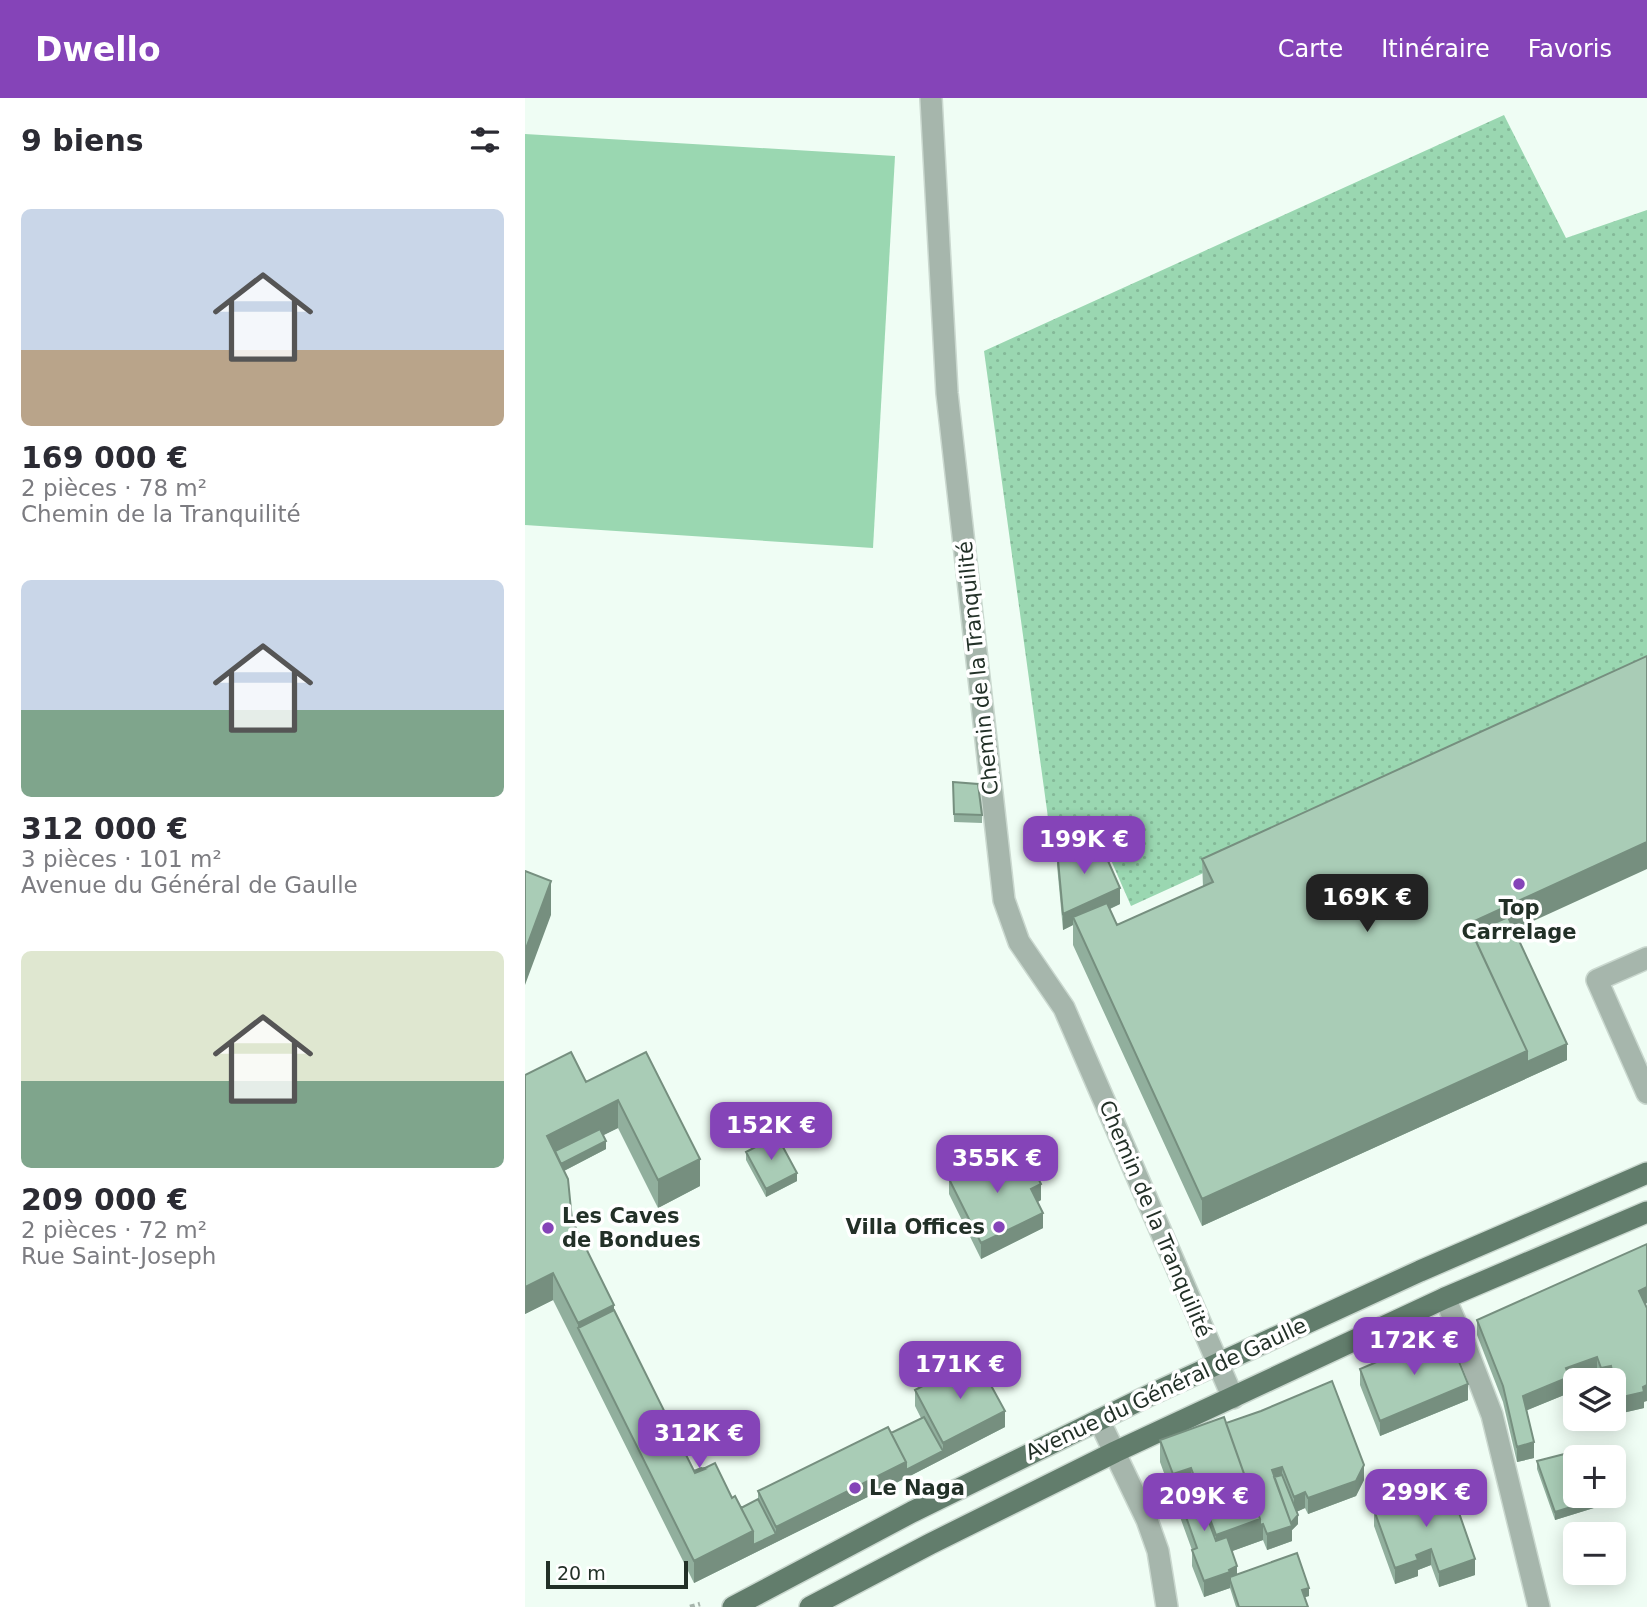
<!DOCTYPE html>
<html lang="fr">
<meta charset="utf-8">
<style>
body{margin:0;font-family:"DejaVu Sans",sans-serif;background:#f7f7f7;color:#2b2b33;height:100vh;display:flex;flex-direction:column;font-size:26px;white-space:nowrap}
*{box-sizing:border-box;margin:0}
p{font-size:23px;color:#7c7c81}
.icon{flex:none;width:38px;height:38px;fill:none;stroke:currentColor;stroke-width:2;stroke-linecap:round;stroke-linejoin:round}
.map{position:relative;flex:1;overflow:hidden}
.drawer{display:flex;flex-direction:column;background:#fff;width:525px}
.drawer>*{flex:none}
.fabs{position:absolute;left:1038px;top:1270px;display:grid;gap:14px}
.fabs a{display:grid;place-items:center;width:63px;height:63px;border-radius:10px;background:#fff;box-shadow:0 4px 18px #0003;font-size:35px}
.scale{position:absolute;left:21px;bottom:18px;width:142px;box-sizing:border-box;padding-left:7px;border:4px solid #223027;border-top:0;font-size:19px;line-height:24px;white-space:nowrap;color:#223027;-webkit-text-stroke:5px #fff;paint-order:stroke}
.price{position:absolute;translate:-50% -60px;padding:0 16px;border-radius:14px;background:#8544b8;color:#fff;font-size:23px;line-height:46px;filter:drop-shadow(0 2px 4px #0008)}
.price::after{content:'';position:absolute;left:50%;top:42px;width:21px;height:16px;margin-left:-10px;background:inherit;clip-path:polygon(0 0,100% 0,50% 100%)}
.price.selected{background:#222;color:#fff}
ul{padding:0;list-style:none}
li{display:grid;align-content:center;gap:14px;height:371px;padding:0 21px}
li span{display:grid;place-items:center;height:217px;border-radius:10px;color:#555}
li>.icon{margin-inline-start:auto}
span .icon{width:126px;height:126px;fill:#fffc;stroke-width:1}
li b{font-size:30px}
h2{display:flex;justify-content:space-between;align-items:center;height:84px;padding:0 21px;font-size:30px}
header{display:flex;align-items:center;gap:42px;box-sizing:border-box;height:98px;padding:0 35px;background:#8544b8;color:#fff}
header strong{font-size:33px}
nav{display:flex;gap:38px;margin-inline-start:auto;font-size:24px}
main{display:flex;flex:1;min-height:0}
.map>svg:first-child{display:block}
.grass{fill:url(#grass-dots)}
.pitch{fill:#9ad7b1}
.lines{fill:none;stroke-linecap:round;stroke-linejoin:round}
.minor-casing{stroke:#cad8cf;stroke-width:24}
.major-casing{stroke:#cad8cf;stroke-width:24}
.path{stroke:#a6b4ab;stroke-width:4.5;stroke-dasharray:5 3.5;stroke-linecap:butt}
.minor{stroke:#a6b6ac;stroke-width:21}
.major{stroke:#627d6c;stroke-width:21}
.wall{fill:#91af9d}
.shaded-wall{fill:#768f7f}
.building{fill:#a9ccb6;stroke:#768f7f;stroke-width:2}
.poi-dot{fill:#8544b8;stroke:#fff;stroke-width:2.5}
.labels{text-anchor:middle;stroke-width:7;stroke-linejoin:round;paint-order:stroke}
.street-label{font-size:21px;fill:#223027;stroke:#fff}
.poi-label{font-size:21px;font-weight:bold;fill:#223027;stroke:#fff;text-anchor:start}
</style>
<header>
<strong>Dwello</strong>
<nav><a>Carte</a><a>Itinéraire</a><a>Favoris</a></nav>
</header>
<main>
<section class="drawer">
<h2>9 biens<svg class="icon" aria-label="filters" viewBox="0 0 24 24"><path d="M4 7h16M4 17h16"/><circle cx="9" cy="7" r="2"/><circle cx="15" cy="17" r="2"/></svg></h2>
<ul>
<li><span style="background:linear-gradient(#c9d6e8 65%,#b9a48a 0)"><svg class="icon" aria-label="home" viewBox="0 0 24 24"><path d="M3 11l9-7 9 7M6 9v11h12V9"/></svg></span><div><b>169 000 €</b><p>2 pièces · 78 m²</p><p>Chemin de la Tranquilité</p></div></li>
<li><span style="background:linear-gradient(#c9d6e8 60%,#7fa58c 0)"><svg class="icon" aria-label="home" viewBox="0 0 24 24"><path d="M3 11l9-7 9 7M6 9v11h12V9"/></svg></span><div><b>312 000 €</b><p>3 pièces · 101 m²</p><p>Avenue du Général de Gaulle</p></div></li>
<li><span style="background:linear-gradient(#dfe7d0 60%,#7fa58c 0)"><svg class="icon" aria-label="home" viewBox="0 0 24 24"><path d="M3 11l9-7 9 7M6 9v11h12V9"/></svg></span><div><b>209 000 €</b><p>2 pièces · 72 m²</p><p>Rue Saint-Joseph</p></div></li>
</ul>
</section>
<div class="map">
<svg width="1122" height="1509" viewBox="0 0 1122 1509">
<defs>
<pattern id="grass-dots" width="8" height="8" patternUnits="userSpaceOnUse" patternTransform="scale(1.75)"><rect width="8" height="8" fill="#9ad7b1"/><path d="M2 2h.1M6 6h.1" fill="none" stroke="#84b998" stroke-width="1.8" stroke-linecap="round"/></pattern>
</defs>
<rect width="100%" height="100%" fill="#effdf4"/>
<!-- grass -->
<path class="grass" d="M 979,17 L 1041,140 L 1122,112 L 1122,573 L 606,808 L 582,753 L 528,756 L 459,253 Z"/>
<!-- pitch -->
<path class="pitch" d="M 0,36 L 370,58 L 348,450 L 0,427 Z"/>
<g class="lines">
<!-- minor casing -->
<g class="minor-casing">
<path id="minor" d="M 406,0 L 422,295 L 479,802 L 494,844 L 539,910 L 708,1300
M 1122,860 L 1072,882 L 1122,995
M 920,1200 L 939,1244 L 967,1317 L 1014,1509
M 574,1322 L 622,1422 L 633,1453 L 642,1509"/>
</g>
<!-- major casing -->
<g class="major-casing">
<path id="major" d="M 208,1509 L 387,1414 L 627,1296 L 895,1173 L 1122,1075
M 285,1509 L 405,1446 L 590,1354 L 920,1200 L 1122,1114"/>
</g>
<!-- path -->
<path class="path" d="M 165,1509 L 175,1506"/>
<!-- minor -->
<use href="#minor" class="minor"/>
<!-- major -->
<use href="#major" class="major"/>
</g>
<!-- wall -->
<path class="wall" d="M 428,692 L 457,717 L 457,725 L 429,724 Z
M 532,751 L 595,806 L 585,811 L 592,827 L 678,789 L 677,761 L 989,832 L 1042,962 L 677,1128 L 548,847 L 548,827 L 538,832 L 532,767 Z
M 121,954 L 175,1088 L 133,1110 L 93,1030 L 78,1037 L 81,1051 L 39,1073 L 47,1122 L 89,1212 L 169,1373 L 207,1400 L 216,1410 L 233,1401 L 233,1393 L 366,1335 L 396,1320 L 390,1308 L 390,1292 L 480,1329 L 381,1380 L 169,1485 L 28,1202 L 0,1216 L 0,977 L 61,984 Z
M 221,1054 L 272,1083 L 241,1099 L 221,1062 Z
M 499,1077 L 516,1102 L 513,1104 L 518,1130 L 456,1161 L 424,1096 L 424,1081 Z
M 1122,1146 L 1122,1205 L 1120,1206 L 1119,1310 L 1093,1316 L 1088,1295 L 1088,1283 L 1074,1283 L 1072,1275 L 1044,1285 L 1044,1295 L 1002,1312 L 1009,1360 L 992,1364 L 978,1304 L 952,1237 L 952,1222 Z
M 835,1271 L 943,1302 L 855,1338 L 835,1287 Z
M 701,1325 L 839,1382 L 831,1398 L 783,1416 L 780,1410 L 771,1414 L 773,1426 L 767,1432 L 767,1443 L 742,1452 L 738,1442 L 707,1453 L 712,1476 L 784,1498 L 780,1499 L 783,1509 L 711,1509 L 705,1490 L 679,1499 L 667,1468 L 667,1452 L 635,1364 L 635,1342 Z
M 1012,1363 L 1072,1409 L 1030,1422 L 1012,1371 Z
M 849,1412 L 950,1477 L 914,1489 L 906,1467 L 893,1472 L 893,1478 L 870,1486 L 849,1428 Z"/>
<!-- shaded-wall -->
<path class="shaded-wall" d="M 1122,744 L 1122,771 L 949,850 L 943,826 Z
M 26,783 L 26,817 L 0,887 L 0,853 Z
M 595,790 L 595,806 L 551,826 L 548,819 L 548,827 L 538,832 L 538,816 Z
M 1042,946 L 1042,962 L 677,1128 L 677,1101 L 1002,953 Z
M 93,1002 L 93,1030 L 25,1064 L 22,1038 Z
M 81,1043 L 81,1051 L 29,1078 L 29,1070 Z
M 175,1061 L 175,1088 L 133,1110 L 133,1082 Z
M 272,1075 L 272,1083 L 241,1099 L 241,1091 Z
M 516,1086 L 516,1102 L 506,1107 L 506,1091 Z
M 518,1115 L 518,1130 L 456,1161 L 456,1145 Z
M 28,1175 L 28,1202 L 0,1216 L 0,1189 Z
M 1122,1189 L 1122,1205 L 1114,1209 L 1114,1193 Z
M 89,1207 L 89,1234 L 53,1230 L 53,1252 L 53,1225 Z
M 1072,1259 L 1072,1275 L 1044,1285 L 1044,1295 L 998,1314 L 998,1298 L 1041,1270 Z
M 1086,1268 L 1086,1283 L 1076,1283 L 1076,1270 Z
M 943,1286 L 943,1302 L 855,1338 L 855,1323 Z
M 1122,1287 L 1122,1303 L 1119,1304 L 1119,1310 L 1093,1316 L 1093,1300 Z
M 480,1313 L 480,1329 L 381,1380 L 169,1485 L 169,1463 L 228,1433 L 251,1436 L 251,1429 L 381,1364 L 418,1353 L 418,1345 Z
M 1009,1344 L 1009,1360 L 992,1364 L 992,1349 Z
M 839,1367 L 839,1382 L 831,1398 L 783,1416 L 783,1400 Z
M 757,1369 L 757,1385 L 750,1387 L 747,1372 Z
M 666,1370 L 666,1392 L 648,1382 L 648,1398 L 648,1376 Z
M 780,1394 L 780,1410 L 769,1415 L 769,1399 Z
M 1072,1401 L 1072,1409 L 1030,1422 L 1030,1414 Z
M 773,1417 L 773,1426 L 767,1432 L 767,1443 L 742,1452 L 742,1436 Z
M 735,1421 L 738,1426 L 738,1442 L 691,1459 L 691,1437 Z
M 906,1451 L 906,1467 L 893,1472 L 893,1478 L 870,1486 L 870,1470 L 891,1457 Z
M 950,1461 L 950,1477 L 914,1489 L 914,1474 Z
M 712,1468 L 712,1484 L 705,1482 L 705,1490 L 679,1499 L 679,1483 Z
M 784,1490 L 784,1498 L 777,1500 L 777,1492 Z"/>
<!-- building -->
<path class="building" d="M 1122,558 L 1122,744 L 943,826 L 1002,953 L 677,1101 L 548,819 L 582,805 L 592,827 L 688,784 L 677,761 Z
M 428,684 L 453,686 L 457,717 L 429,716 Z
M 576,747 L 595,790 L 538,816 L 532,751 Z
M 0,773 L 26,783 L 0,853 Z
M 983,819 L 1042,946 L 1002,964 L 1002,953 L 947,835 Z
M 46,954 L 61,984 L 121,954 L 175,1061 L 133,1082 L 93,1002 L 22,1038 L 43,1081 L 47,1122 L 89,1207 L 53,1225 L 28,1175 L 0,1189 L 0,977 Z
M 75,1031 L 81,1043 L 36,1066 L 30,1053 Z
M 252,1038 L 272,1075 L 241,1091 L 221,1054 Z
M 485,1050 L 499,1077 L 509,1072 L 516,1086 L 506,1091 L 518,1115 L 456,1145 L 424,1081 Z
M 1122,1146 L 1122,1189 L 1114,1193 L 1122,1210 L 1122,1287 L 1118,1289 L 1119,1294 L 1093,1300 L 1086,1268 L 1076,1270 L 1072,1259 L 1041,1270 L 1044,1279 L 998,1298 L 1009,1344 L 992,1349 L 978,1288 L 952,1222 Z
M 89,1212 L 170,1375 L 190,1365 L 207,1400 L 210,1398 L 228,1433 L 169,1463 L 53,1230 Z
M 922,1234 L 943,1286 L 855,1323 L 835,1271 Z
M 451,1260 L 480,1313 L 418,1345 L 390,1292 Z
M 807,1283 L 839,1367 L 831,1383 L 783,1400 L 780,1394 L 769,1399 L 757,1369 L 747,1372 L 767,1428 L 742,1436 L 738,1426 L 735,1427 L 735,1421 L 701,1325 L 736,1313 Z
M 399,1319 L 418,1353 L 381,1372 L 381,1364 L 366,1335 Z
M 699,1319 L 735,1421 L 691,1437 L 666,1370 L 648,1376 L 635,1342 Z
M 363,1329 L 381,1364 L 251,1429 L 233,1393 Z
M 1059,1351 L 1061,1360 L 1050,1360 L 1050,1398 L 1071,1398 L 1072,1401 L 1030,1414 L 1012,1363 Z
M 176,1370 L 180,1371 L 170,1375 L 169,1373 Z
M 666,1376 L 691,1443 L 702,1439 L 712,1468 L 704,1472 L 705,1474 L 679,1483 L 667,1452 L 672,1450 L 648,1382 Z
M 757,1377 L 773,1417 L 766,1425 L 749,1379 Z
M 924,1386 L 950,1461 L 914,1474 L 906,1451 L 891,1457 L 893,1462 L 870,1470 L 849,1412 Z
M 233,1401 L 251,1436 L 228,1447 L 228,1433 L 216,1410 Z
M 772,1455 L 784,1490 L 777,1492 L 783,1509 L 714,1509 L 705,1482 L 705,1479 Z"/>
<!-- markers -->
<g class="poi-dot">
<circle cx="994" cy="786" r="7"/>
<circle cx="474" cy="1129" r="7"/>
<circle cx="23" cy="1130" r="7"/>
<circle cx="330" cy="1390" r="7"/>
</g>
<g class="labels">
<!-- street labels -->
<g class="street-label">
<text transform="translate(453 570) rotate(-96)" y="7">Chemin de la Tranquilité</text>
<text transform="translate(630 1121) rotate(67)" y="7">Chemin de la Tranquilité</text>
<text transform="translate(641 1291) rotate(-25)" y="7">Avenue du Général de Gaulle</text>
</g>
<!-- poi labels -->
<g class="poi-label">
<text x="994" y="817" text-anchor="middle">Top<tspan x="994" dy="24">Carrelage</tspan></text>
<text x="37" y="1125">Les Caves<tspan x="37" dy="24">de Bondues</tspan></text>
<text x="460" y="1136" text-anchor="end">Villa Offices</text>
<text x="344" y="1397">Le Naga</text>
</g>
</g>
</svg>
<div class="fabs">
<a><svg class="icon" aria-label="layers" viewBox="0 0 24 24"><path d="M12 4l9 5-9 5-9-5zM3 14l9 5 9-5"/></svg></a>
<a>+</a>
<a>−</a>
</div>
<div class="scale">20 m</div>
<b class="price" style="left:559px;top:778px">199K €</b>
<b class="price selected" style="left:842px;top:836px">169K €</b>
<b class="price" style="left:246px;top:1064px">152K €</b>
<b class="price" style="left:472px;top:1097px">355K €</b>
<b class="price" style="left:889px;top:1279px">172K €</b>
<b class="price" style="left:435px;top:1303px">171K €</b>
<b class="price" style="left:174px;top:1372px">312K €</b>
<b class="price" style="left:901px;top:1431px">299K €</b>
<b class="price" style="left:679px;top:1435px">209K €</b>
</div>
</main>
